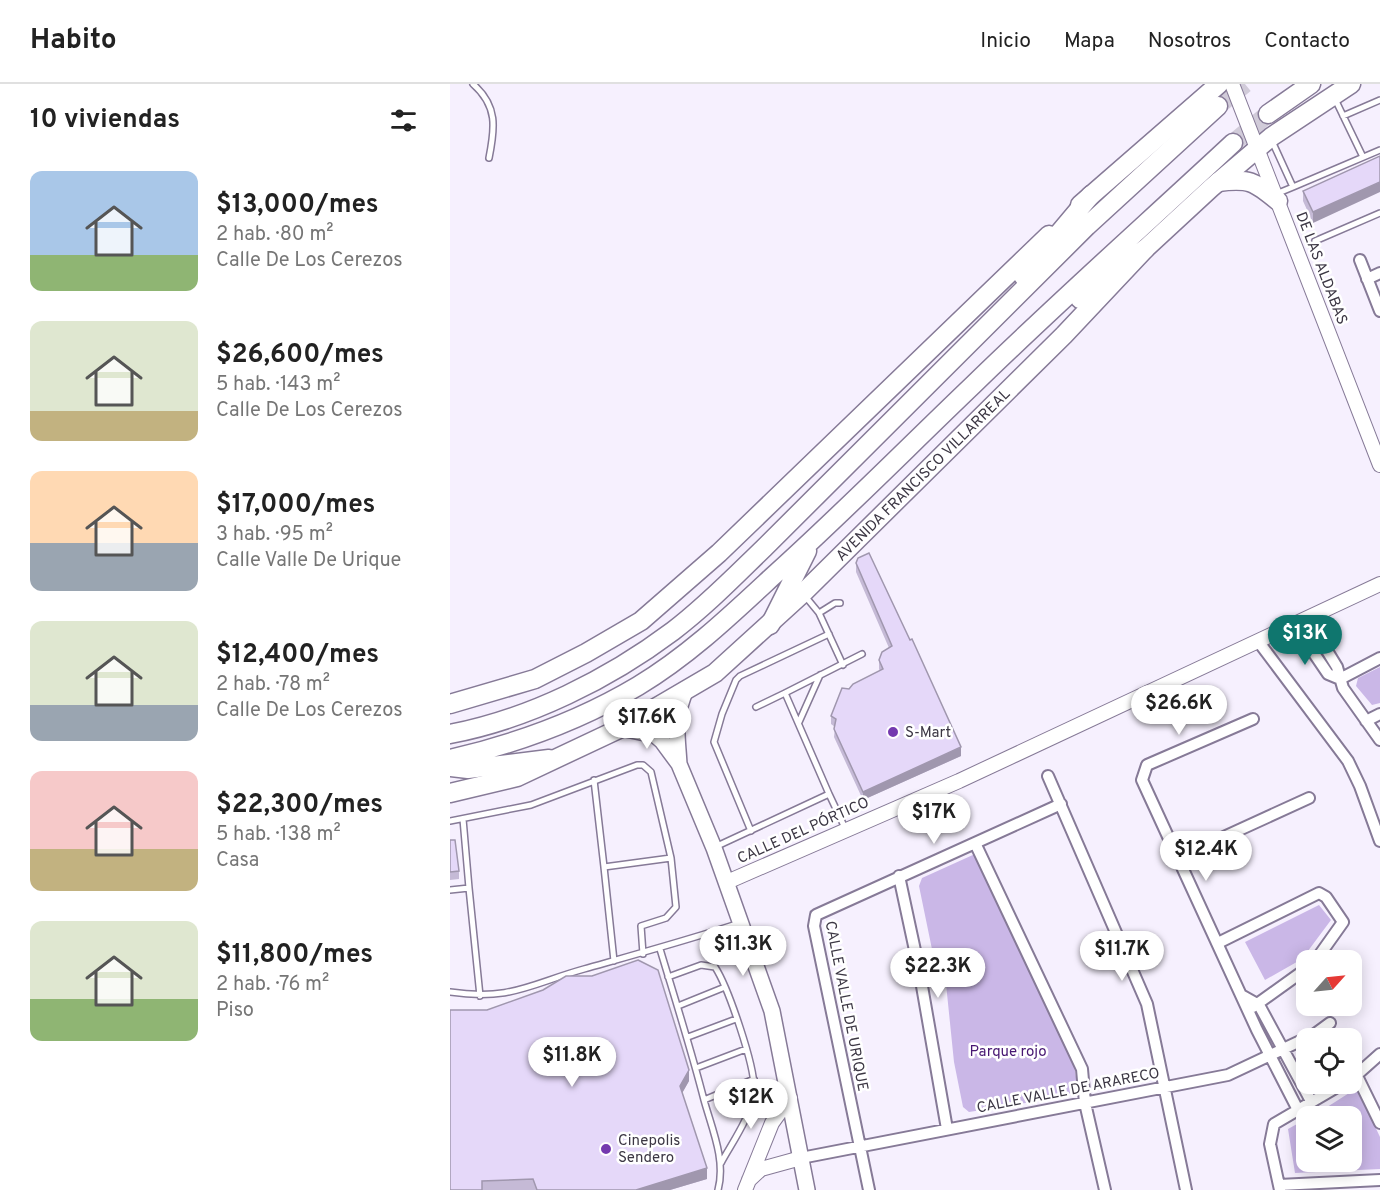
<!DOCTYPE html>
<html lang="es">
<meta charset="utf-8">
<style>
body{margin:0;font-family:Overpass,sans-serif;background:#f2f2f2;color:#222;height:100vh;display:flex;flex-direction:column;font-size:22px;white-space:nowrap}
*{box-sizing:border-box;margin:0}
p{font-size:20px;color:#767676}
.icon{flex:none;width:33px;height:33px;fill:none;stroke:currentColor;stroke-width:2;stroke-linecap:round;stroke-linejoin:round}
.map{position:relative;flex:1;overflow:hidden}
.side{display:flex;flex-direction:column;background:#fff;width:450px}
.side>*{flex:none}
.needle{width:39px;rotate:63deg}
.buttons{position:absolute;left:846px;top:866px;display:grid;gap:12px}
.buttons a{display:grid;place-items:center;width:66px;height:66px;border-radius:12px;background:#fff;box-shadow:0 3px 15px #0003;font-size:30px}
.price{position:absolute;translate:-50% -51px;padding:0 14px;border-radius:21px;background:#fff;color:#222;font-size:20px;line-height:39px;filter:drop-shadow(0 2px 3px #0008)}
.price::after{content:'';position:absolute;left:50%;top:36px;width:18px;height:14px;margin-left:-9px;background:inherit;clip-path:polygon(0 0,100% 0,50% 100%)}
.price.current{background:#0f766e;color:#fff}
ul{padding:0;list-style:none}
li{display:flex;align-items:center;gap:18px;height:150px;padding:0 30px}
li span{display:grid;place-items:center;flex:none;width:168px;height:120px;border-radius:12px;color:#555}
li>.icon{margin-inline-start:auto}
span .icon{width:72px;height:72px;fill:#fffc;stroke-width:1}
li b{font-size:26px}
h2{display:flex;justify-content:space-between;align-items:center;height:72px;padding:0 30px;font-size:26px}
header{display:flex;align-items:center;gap:36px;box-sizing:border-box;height:84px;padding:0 30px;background:#fff;border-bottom:2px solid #e0e0e0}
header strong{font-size:28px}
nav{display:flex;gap:33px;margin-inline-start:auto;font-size:21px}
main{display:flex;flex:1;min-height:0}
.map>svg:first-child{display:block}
.green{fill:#cab7e7}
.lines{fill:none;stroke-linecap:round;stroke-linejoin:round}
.trunk-tunnel{stroke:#d1cbd9;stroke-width:18;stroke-dasharray:18 9;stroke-linecap:butt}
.service-casing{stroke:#867a97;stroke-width:8}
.minor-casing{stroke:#867a97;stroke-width:14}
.tertiary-casing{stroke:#867a97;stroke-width:16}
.secondary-casing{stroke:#867a97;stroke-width:18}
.primary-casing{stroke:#867a97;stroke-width:21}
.trunk-casing{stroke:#867a97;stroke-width:21}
.service{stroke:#fff;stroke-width:5}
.minor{stroke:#fff;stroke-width:10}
.tertiary{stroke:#fff;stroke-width:14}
.secondary{stroke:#fff;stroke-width:15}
.primary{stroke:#fff;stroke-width:18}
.trunk{stroke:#fff;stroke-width:18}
.wall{fill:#c5bad6}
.shaded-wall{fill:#a097ae}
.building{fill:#e5d8f9;stroke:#a097ae;stroke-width:1.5}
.poi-dot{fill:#7439af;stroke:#fff;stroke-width:2}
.labels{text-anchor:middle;stroke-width:5;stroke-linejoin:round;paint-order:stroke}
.street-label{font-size:15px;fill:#3c3744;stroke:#fff}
.poi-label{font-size:15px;fill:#3c3744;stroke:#fff;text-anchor:start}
.park-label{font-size:15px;fill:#471772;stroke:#fff}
</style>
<header>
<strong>Habito</strong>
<nav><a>Inicio</a><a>Mapa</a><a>Nosotros</a><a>Contacto</a></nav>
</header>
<main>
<section class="side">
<h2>10 viviendas<svg class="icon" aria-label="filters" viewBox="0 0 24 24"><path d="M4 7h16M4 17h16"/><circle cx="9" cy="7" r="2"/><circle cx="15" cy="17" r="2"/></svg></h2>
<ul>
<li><span style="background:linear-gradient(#a9c7e8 70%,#8fb573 0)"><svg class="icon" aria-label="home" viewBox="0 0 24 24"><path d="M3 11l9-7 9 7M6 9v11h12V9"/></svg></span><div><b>$13,000/mes</b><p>2 hab. · 80 m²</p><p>Calle De Los Cerezos</p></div></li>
<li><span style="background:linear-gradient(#dfe7d0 75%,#c2b280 0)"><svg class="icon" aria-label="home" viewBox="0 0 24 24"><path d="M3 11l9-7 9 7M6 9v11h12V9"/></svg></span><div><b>$26,600/mes</b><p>5 hab. · 143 m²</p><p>Calle De Los Cerezos</p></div></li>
<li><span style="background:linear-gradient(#ffd9b3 60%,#9aa5b1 0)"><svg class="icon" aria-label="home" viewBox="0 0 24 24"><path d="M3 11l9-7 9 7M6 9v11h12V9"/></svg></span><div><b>$17,000/mes</b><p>3 hab. · 95 m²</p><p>Calle Valle De Urique</p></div></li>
<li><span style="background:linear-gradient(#dfe7d0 70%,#9aa5b1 0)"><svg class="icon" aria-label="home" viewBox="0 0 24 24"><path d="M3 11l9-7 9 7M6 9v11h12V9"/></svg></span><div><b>$12,400/mes</b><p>2 hab. · 78 m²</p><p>Calle De Los Cerezos</p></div></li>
<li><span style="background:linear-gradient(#f6c9c9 65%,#c2b280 0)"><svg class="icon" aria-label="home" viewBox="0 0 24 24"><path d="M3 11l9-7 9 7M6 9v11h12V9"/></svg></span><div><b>$22,300/mes</b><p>5 hab. · 138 m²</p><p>Casa</p></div></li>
<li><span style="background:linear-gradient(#dfe7d0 65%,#8fb573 0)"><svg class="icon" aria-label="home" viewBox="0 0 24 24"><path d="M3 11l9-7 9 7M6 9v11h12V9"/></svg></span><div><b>$11,800/mes</b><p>2 hab. · 76 m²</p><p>Piso</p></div></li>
</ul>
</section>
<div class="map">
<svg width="930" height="1106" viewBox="0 0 930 1106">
<rect width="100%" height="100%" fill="#f6f0fe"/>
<!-- green -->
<path class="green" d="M 930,583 L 930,619 L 922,621 L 906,602 L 908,594 Z
M 525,770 L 624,981 L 628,1005 L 613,1013 L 519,1028 L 513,1023 L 504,978 L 495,890 L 484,875 L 469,802 L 472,794 Z
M 869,821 L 881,836 L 852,875 L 815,896 L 795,858 Z
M 907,1004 L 930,1053 L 930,1085 L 845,1089 L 838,1045 L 856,1035 L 856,1077 L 902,1077 L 902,1032 L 863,1032 Z"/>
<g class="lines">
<!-- trunk-tunnel -->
<path class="trunk-tunnel" d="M 768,22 L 795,0
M 783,59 L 818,30"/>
<!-- service casing -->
<g class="service-casing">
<path id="service" d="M 23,0 C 48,22 45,44 39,74
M 885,15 L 913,73
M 893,32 L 930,16
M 822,57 L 843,103 L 930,66
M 826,110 L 843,103
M 865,157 L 930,129
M 355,512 L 369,529 L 393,581
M 369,529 L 385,519 L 390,519
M 335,609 L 412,570
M 349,638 L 370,591
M 144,696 L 154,783 L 221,774
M 379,710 L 395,744
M 0,737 L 81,721 L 187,681 L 193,681 L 201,688 L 221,774 L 226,823 L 216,834 L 191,842 L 193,870
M 301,747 L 264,658 L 272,630 L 286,596 L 290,592 L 379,550
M 265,763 L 379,710 L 335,609 L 306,623
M 154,783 L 164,877
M 19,804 L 30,912
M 0,806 L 19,804 L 13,735
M 210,865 C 225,915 241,965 254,1016 C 262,1045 276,1076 268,1106
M 218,893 L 251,881 L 265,883 C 278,903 306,984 304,1007 C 301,1033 283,1057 271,1079
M 0,908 C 61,917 80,900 134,885 C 187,870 238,856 290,839
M 228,922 L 275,903
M 238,953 L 286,935
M 246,984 L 296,965
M 254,1016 L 304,995"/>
</g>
<!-- minor casing -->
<g class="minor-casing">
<path id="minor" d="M 910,176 L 930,227
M 917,195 L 930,189
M 857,534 L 887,583 L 893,604 L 930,656
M 844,540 L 878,590 L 890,595
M 808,557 L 898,677 L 910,702 L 930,757
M 890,595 L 930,574
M 803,635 L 697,681 L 692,696 L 807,946 L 847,1024
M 916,637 L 930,630
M 598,692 L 697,920 L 736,1106
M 525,759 L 632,985 L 635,1019 L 655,1106
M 730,773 L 859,714
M 449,792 L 469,885 L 497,1045
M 768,859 L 869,809 L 876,813 L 893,838 L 866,876
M 793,912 L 809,921 L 861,1017
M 803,923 L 856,885
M 907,992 L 930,1039
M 902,995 L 930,970
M 351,1074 L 778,991 L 865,950 L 880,939
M 829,1101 L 930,1096
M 419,1106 L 364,842 L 366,831 L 611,720
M 830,1106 L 820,1060 L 824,1040 L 894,999"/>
</g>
<!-- tertiary casing -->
<g class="tertiary-casing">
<path id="tertiary" d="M 782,0 L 930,381
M 277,798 L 509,697 L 930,500
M 299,1096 L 311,1085 L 351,1074
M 295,1106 L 322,1039 L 340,1014"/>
</g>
<!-- secondary casing -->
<g class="secondary-casing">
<path id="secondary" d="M 171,644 L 205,651 L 212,657 L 229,680 L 264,764 L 322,927 L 357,1106
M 229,680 C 227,647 223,636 236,605"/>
</g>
<!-- primary casing -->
<g class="primary-casing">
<g id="primary">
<path d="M 768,98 C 799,94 804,97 828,117"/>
<path d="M 630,121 L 769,0"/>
<path d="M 0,620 L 85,595 L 136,569 L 191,537 L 269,469 L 599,151"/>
<path id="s1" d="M 0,709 L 67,693 L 171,644 L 265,589 L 353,509 L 614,251 L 695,165 L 761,104 L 821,53 L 901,0"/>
</g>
</g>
<!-- trunk casing -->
<g class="trunk-casing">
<path id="trunk" d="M 818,30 L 861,0
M 573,192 L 641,111
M 630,215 L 695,165
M 320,541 L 357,467
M 0,650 C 79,635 159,595 223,547 C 256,522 285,492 314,464 L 637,142 L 768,22
M 0,675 C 65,660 131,636 188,602 C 238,572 280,532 322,493 C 391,431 456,365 523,301 C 608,218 696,140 783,59
M 0,683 L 18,685 L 99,675"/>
</g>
<!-- service -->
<use href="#service" class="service"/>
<!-- minor -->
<use href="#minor" class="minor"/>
<!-- tertiary -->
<use href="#tertiary" class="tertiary"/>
<!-- secondary -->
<use href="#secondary" class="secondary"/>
<!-- primary -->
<use href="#primary" class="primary"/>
<!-- trunk -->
<use href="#trunk" class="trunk"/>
</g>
<!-- wall -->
<path class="wall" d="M 930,72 L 863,139 L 853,117 L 853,107 Z
M 406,479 L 511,672 L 413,716 L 384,653 L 385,643 L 381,640 L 381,632 L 399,605 L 430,587 L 429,585 L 429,576 L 439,564 L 406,488 Z
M 0,756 L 9,787 L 9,795 L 0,796 Z
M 495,885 L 515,886 L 504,900 L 495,890 Z
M 93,906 L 239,997 L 232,1009 L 257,1095 L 220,1106 L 0,1106 L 37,926 Z"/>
<!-- shaded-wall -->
<path class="shaded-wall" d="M 930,98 L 930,108 L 863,139 L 863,128 Z
M 511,663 L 511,672 L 413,716 L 413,708 Z
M 515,880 L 515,886 L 504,900 L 504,895 Z
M 239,986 L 239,997 L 230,1013 L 230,1002 Z
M 257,1084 L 257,1095 L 220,1106 L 186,1106 Z"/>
<!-- building -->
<path class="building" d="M 930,72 L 930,98 L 863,128 L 853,107 Z
M 419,469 L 460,556 L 462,555 L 511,663 L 413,708 L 384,645 L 386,635 L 381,632 L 392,604 L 399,605 L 403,600 L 433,585 L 429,576 L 432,568 L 442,562 L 406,479 L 408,474 Z
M 0,756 L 5,756 L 9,787 L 0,788 Z
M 507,871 L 515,880 L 504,895 L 495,885 Z
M 188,876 L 208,886 L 239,986 L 230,1002 L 257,1084 L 186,1106 L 87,1106 L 83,1095 L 32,1097 L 32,1106 L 0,1106 L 0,926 L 37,926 L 93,906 L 116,892 L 142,892 Z"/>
<!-- markers -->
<g class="poi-dot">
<circle cx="443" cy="648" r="6"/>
<circle cx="156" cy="1065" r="6"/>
</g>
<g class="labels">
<!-- street labels -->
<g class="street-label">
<text transform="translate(872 184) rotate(69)" y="5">DE LAS ALDABAS</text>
<text dy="5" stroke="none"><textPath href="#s1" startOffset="580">AVENIDA FRANCISCO VILLARREAL</textPath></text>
<text transform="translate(353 746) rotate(-24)" y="5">CALLE DEL PÓRTICO</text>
<text transform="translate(397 922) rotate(79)" y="5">CALLE VALLE DE URIQUE</text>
<text transform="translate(618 1006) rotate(-11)" y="5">CALLE VALLE DE ARARECO</text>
</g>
<!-- poi labels -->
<g class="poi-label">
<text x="455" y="653">S-Mart</text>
<text x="168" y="1061">Cinepolis<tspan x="168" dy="17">Sendero</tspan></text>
</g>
<!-- park labels -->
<g class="park-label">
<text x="558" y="972">Parque rojo</text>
</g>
</g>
</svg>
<div class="buttons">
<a><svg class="needle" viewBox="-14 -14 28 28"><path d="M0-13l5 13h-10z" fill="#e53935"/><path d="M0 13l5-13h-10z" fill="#767676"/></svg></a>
<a><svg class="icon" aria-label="locate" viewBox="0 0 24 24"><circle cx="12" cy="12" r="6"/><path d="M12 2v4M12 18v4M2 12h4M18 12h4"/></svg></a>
<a><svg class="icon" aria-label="layers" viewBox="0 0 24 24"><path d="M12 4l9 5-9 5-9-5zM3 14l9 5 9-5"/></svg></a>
</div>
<b class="price current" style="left:855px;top:582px">$13K</b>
<b class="price" style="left:729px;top:652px">$26.6K</b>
<b class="price" style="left:197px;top:666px">$17.6K</b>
<b class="price" style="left:484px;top:761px">$17K</b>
<b class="price" style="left:756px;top:798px">$12.4K</b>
<b class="price" style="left:293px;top:893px">$11.3K</b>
<b class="price" style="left:672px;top:898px">$11.7K</b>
<b class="price" style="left:488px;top:915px">$22.3K</b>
<b class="price" style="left:122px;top:1004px">$11.8K</b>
<b class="price" style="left:301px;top:1046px">$12K</b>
</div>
</main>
